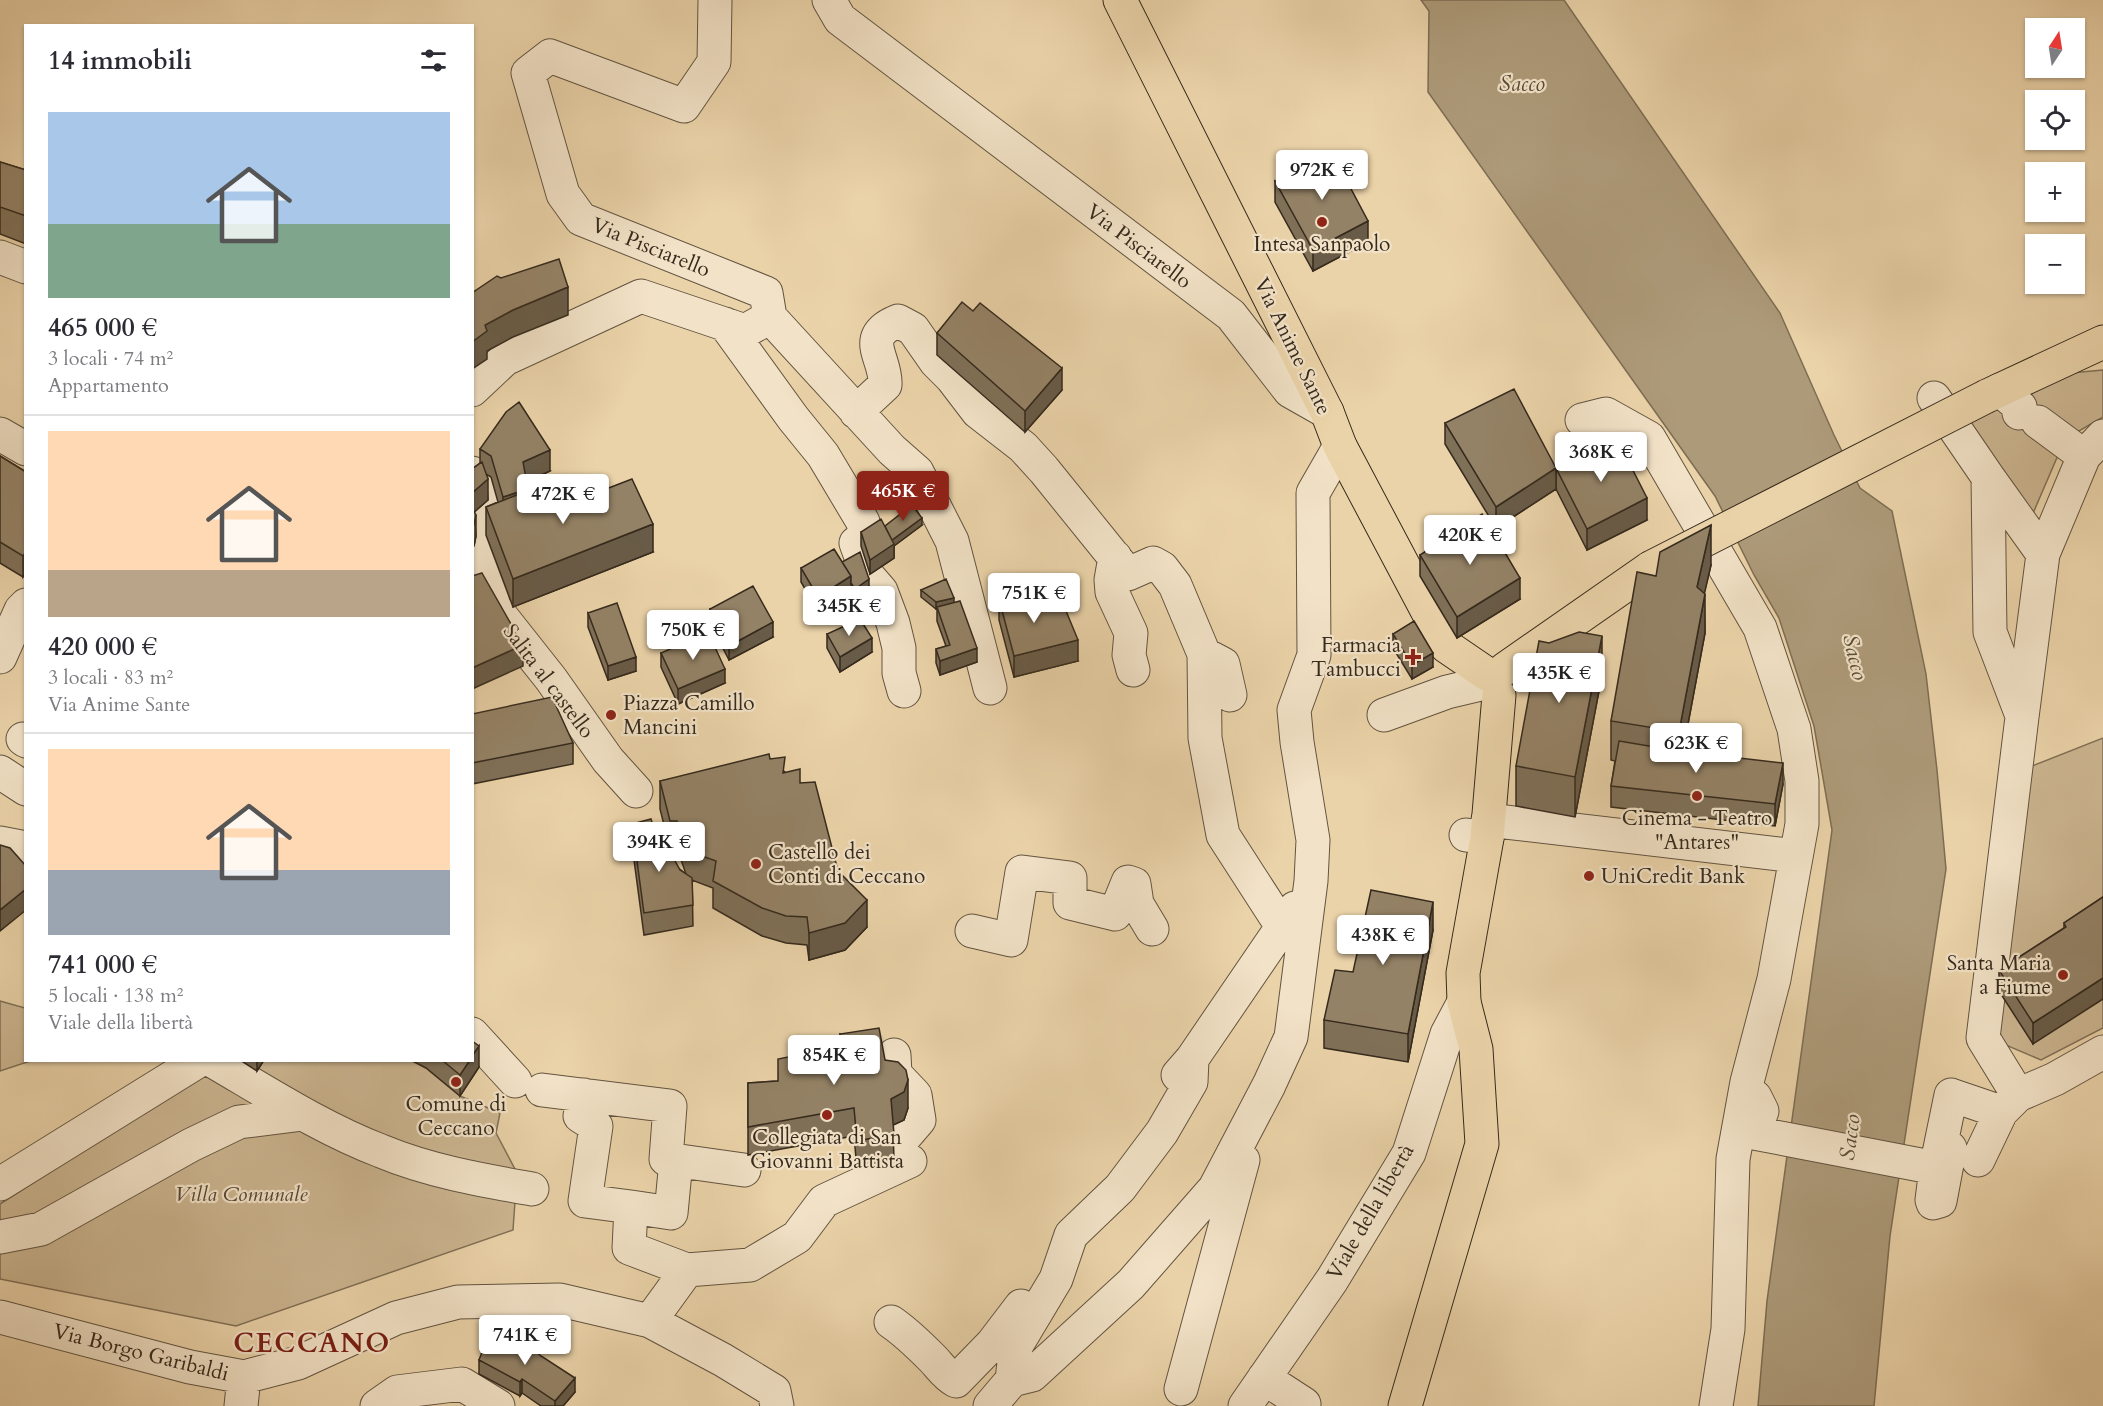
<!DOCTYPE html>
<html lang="it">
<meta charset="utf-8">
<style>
body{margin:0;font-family:Cardo,serif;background:#f7f7f7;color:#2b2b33;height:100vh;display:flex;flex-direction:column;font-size:22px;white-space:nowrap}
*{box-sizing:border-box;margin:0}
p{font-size:20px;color:#7c7c81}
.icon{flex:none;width:33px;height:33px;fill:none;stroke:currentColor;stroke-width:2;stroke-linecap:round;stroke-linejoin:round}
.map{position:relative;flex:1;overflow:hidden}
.drawer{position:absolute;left:24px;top:24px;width:450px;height:1038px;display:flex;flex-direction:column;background:#fff;border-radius:0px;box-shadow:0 2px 4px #0004}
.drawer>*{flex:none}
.needle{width:39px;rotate:12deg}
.buttons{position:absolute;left:2025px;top:18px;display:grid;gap:12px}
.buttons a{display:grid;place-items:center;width:60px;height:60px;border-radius:0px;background:#fff;box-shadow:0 2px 4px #0004;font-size:30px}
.price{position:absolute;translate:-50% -51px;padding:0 14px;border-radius:6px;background:#fff;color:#222;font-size:20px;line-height:39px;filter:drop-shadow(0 2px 3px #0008)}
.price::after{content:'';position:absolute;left:50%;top:36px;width:18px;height:14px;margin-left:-9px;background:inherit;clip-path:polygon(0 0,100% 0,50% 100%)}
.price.selected{background:#8f2418;color:#fff}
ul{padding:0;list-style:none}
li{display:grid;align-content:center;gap:12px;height:318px;padding:0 24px}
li+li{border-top:2px solid #e1e1e2}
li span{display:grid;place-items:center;height:186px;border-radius:0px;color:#555}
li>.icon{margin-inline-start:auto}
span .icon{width:108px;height:108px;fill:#fffc;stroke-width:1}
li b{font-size:26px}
h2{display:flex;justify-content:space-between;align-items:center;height:72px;padding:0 24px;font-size:26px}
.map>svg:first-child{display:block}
.green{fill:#ccb691;stroke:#807057;stroke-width:1.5}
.water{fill:#ad9a79;stroke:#7d6d54;stroke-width:1.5}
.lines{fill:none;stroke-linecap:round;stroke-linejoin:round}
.minor-casing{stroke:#625440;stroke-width:35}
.major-casing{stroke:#352a1d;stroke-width:35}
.minor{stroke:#f2e2c7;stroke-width:33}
.major{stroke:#ebd3a9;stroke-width:33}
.major-bridge-casing{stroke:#352a1d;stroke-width:35;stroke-linecap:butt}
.major-bridge{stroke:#ebd3a9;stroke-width:33}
.wall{fill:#7f7058;stroke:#352a1d;stroke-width:1.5}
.shaded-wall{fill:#685b47;stroke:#352a1d;stroke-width:1.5}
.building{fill:#948266;stroke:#352a1d;stroke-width:1.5}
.poi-dot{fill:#8f2418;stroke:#f2e2c7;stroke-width:2}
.labels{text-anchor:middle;stroke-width:4.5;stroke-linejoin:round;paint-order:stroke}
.poi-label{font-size:21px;fill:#352a1d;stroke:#f2e2c7}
.street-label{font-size:21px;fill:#352a1d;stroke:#f2e2c7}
.park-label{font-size:21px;font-style:italic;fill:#534634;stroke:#f2e2c7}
.water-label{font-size:22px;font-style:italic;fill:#594c39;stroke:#f2e2c7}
.district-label{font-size:27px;font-weight:bold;letter-spacing:1.5px;fill:#7a1f14;stroke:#f2e2c7}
</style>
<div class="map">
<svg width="2103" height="1406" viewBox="0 0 2103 1406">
<rect width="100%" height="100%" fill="#ebd3a9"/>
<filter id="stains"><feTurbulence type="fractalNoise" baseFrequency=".00333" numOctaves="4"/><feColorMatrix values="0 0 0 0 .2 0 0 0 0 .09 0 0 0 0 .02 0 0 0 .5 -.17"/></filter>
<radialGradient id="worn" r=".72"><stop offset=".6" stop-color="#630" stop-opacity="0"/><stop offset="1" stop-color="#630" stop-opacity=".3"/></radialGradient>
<!-- green -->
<path class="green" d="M 2103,370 L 2103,417 L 2065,439 L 2034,511 L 2023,513 L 1957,423 L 2049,375 Z
M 2103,738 L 2103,1028 L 2041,1060 L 1987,1037 L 2022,770 Z
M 0,1001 L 25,1008 L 26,1060 L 30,1061 L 0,1071 Z
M 223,1061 L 412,1061 L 426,1068 L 460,1096 L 500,1113 L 496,1133 L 517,1173 L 513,1230 L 236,1326 L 0,1279 L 0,1204 Z"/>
<!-- water -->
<path class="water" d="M 1421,0 L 1564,0 L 1780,313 L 1834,435 L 1860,488 L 1892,511 L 1926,674 L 1937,770 L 1946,869 L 1890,1236 L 1874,1406 L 1758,1406 L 1767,1301 L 1832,830 L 1814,726 L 1779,618 L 1754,575 L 1715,496 L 1428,92 L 1429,11 Z"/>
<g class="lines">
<!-- minor casing -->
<g class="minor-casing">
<path id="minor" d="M 829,0 L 840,19 L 1231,315 L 1290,391 L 1327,412
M 0,257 L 26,267
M 770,317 L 892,450 L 917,472 L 952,541 L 990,688
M 725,324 L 793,418 L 823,455 L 863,522 L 865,533 L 861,541 L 856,543 L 868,576 L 881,591 L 893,623 L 899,648 L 899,673 L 904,691
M 472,390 L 505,359 L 641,296 L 745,331 L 770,317 L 766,293 L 581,219 L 563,194 L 528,73 L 550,56 L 684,106 L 714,62 L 715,0
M 2000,390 L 2020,407 L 2019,413
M 1934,398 L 1988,477 L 2043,554
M 856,412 L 885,385 C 887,358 858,337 898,321 L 913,329 L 936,362 L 952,378 L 978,412 L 1023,447 L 1044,470 L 1128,574 L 1153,563 L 1162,568 L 1175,585 L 1204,654 L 1205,738 L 1223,835 L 1283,928
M 1582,420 L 1606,414 L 1649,438 L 1760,628 L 1794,729 L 1802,781 L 1802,824 L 1774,979 L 1747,1082 L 1733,1159 L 1728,1329 L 1716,1406
M 2038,422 L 2084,456
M 0,434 L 26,449
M 472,473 L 485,479 L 496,519 L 476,530 L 494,607 L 551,679 L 608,760 L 636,791
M 1988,477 L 1990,632 L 2021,713
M 1115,557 L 1111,580 L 1112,592 L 1131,633 L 1129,655 L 1133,670
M 1204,654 L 1223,664 L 1230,695
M 0,657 L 21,610 L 26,605
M 1384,715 L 1447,692 L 1485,683
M 23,739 L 26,741
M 0,772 L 26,789
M 1488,820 L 1796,856
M 1466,835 L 1487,838
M 0,843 L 26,848
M 972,931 L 1011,940 L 1022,872 L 1070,878 L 1070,903 L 1115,914 L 1128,882 L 1134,884 L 1137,904 L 1152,929
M 472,1034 L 515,1081
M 211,1060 C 266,1092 321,1128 381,1151 C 429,1171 481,1180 532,1189
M 1178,1075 L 1192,1059 L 1295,908
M 542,1090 L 670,1106 L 666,1159 L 744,1170
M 584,1095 L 580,1116 L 596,1126 L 585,1201 L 631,1207 L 629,1248 L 687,1270
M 2018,1095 L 1983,1038 L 2022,717 L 2043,554 L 2084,456 L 2103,436
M 1755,1097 L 1762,1111 L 1754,1133 L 1936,1168 L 1951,1095 L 2001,1112
M 1978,1160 L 2001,1112 L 2018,1095 L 2055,1079 L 2103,1052
M 1936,1168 L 1932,1200 L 1933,1203 L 1940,1201 L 1950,1148
M 893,1169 L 901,1141 L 919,1120 L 915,1095 L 895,1074 L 894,1055
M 0,1184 L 200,1060
M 631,1207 L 671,1213 L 676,1161
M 0,1237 L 41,1229 L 191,1145 L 239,1122 L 303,1114
M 0,1317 L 190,1367 L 244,1377 L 298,1363 L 396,1318 L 458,1302 L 560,1300 L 650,1321 L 723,1360 L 774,1391 L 777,1406
M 650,1321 L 687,1270 L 750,1265 L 797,1237 L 824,1201 L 910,1161
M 891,1322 C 906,1332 919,1345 932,1358 C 940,1366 945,1375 956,1381 L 992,1344 L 1021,1306
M 1264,1378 L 1304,1404 L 1303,1406
M 1012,1380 L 1016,1346 L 1056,1279 L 1071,1235 L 1120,1188 L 1162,1132 L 1191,1082 L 1192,1059
M 1181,1389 L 1243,1160
M 241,1406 L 244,1377
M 377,1406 L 397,1392 L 462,1384 L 498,1406
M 990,1406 L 1012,1380 L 1032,1375 L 1131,1284 L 1215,1188 L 1269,1085 L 1291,1037 L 1311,881 L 1313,840 L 1297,742 L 1294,710 L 1314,655 L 1313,493 L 1340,446
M 1245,1406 L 1332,1280 L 1409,1153 L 1447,1034 L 1464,1002"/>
</g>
<!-- major casing -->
<g class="major-casing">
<path id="major" d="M 1120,0 L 1327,412 L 1340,446 L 1446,646 L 1487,674
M 1987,396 L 2103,342
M 1505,669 L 1650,568
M 1405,1406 L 1482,1144 L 1476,1049 L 1464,1002 L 1463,973 L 1487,838 L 1499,695"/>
</g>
<!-- minor -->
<use href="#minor" class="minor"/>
<!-- major -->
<use href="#major" class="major"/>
<!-- major-bridge casing -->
<g class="major-bridge-casing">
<path id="major-bridge" d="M 1650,568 L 1987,396"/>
</g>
<!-- major-bridge -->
<use href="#major-bridge" class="major-bridge"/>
</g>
<!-- wall -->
<path class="wall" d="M 0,162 L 26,170 L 26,244 L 0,234 Z
M 1275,181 L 1368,242 L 1313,271 L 1275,202 Z
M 937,333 L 1062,390 L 1025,432 L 937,355 Z
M 1445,423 L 1556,489 L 1496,528 L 1445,444 Z
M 480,449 L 550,471 L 527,482 L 528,491 L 554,509 L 653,552 L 513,607 L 486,535 L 486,507 L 498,502 L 491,477 L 486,474 L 488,500 L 474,512 L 476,536 L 474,546 L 472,469 L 480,463 Z
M 0,456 L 26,472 L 26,573 L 23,577 L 0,563 Z
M 1556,468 L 1647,520 L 1587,550 L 1556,489 Z
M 922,525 L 894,546 L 894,558 L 870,574 L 861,546 L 861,532 L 885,526 Z
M 1420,555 L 1520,599 L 1457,638 L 1420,576 Z
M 842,562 L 869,586 L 855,596 L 851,590 L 818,611 L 801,582 L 801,568 Z
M 1711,565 L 1704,593 L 1705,633 L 1683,751 L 1783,784 L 1775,826 L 1611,807 L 1611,786 L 1615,761 L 1611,760 L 1611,721 L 1656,576 Z
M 921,590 L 954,602 L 977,662 L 940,675 L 936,663 L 936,649 L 946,646 L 937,621 L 937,609 L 936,609 L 921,597 Z
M 999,599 L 1078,661 L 1014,677 L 999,620 Z
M 710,609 L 773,637 L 729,660 L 710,623 Z
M 588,613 L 636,671 L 608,680 L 588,627 Z
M 827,634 L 872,652 L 840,672 L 827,648 Z
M 1393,634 L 1433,667 L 1412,679 L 1393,648 Z
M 661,653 L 725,683 L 678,704 L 661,667 Z
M 1602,675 L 1575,817 L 1516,806 L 1516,766 Z
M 472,714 L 573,743 L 573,764 L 472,784 Z
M 770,759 L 785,772 L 800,783 L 838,871 L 867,927 L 845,950 L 809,960 L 807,945 L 786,943 L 762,936 L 713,908 L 713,888 L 692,880 L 693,926 L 644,935 L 632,845 L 632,824 L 660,849 L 666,858 L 686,874 L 677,848 L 670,849 L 660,809 L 660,781 Z
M 2103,897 L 2033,1044 L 1999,991 L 1999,970 L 2064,928 L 2064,923 Z
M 1433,930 L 1408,1062 L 1324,1048 L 1324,1020 L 1353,972 Z
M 840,1034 L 885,1060 L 908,1108 L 904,1120 L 893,1125 L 894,1162 L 857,1169 L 854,1136 L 748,1155 L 748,1083 L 778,1081 L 840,1047 Z
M 240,1060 L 264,1060 L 257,1071 Z
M 411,1060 L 472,1060 L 479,1067 L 460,1096 L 426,1068 Z
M 479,1360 L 575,1392 L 563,1406 L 541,1406 L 522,1393 L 520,1396 L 479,1374 Z"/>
<!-- shaded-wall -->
<path class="shaded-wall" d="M 1368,221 L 1368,242 L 1313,271 L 1313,250 Z
M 568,287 L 568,315 L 513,337 L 487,351 L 487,359 L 472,369 L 472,342 L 485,325 L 513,310 Z
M 1062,368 L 1062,390 L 1025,432 L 1025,411 Z
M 550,450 L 550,471 L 523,483 L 523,462 Z
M 1556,468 L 1556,489 L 1496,528 L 1496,507 Z
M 488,479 L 488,500 L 472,514 L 472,493 Z
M 528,489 L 528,510 L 503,519 L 503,497 Z
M 1647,498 L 1647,520 L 1587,550 L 1587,529 Z
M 476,515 L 476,536 L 474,546 L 472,547 L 472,526 Z
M 922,518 L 922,525 L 894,546 L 894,558 L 870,574 L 870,560 L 889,542 Z
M 653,524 L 653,552 L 513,607 L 513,579 Z
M 1711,525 L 1711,565 L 1697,626 L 1697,587 Z
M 26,552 L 26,573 L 23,577 L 23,556 Z
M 851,576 L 851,590 L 818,611 L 818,597 Z
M 1520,578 L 1520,599 L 1457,638 L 1457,617 Z
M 869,579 L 869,586 L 855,596 L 855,589 Z
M 1705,594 L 1705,633 L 1679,772 L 1679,732 Z
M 954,598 L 954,605 L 936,609 L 936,602 Z
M 773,622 L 773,637 L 729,660 L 729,646 Z
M 1602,636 L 1602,675 L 1575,817 L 1575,777 Z
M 872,638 L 872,652 L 840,672 L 840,657 Z
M 1078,640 L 1078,661 L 1014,677 L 1014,656 Z
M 523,645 L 523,666 L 472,689 L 472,668 Z
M 977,648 L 977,662 L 940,675 L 940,661 Z
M 1433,653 L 1433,667 L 1412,679 L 1412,665 Z
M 636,657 L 636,671 L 608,680 L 608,666 Z
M 725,669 L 725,683 L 678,704 L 678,689 Z
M 1783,763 L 1783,784 L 1775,826 L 1775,804 Z
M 26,889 L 26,910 L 0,931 L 0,910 Z
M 867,900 L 867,927 L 845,950 L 809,960 L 809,933 Z
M 1433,902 L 1433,930 L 1408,1062 L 1408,1034 Z
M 2103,978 L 2103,999 L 2033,1044 L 2033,1023 Z
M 479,1046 L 479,1067 L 460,1096 L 460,1075 L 470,1060 L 472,1060 L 472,1056 Z
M 257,1060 L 264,1060 L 257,1071 Z
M 908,1080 L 908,1108 L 904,1120 L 891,1126 L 891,1099 Z
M 575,1378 L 575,1392 L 563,1406 L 555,1406 L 555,1401 Z
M 522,1379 L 522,1393 L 520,1396 L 520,1382 Z"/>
<!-- building -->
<path class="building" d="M 1331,151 L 1368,221 L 1313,250 L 1275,181 Z
M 0,162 L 26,170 L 26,216 L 0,207 Z
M 559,259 L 568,287 L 513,310 L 485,325 L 487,331 L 472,342 L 472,293 L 497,276 L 501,278 Z
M 962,302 L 973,311 L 980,303 L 1062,368 L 1025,411 L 937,333 Z
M 1514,389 L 1556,468 L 1496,507 L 1445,423 Z
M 519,402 L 550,450 L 523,462 L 528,489 L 503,497 L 491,456 L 480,449 L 506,412 Z
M 1616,437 L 1647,498 L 1587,529 L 1556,468 Z
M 0,456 L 26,472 L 26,552 L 23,556 L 0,542 Z
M 482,462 L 488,479 L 472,493 L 472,469 Z
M 632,479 L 653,524 L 513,579 L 486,507 L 543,485 L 554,509 Z
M 912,505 L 922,518 L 892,540 L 885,526 Z
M 472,508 L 476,515 L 474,525 L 472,526 Z
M 1482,514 L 1520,578 L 1457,617 L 1420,555 Z
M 881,519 L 894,544 L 870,560 L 861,532 Z
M 1711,525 L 1697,587 L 1705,594 L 1679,732 L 1611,721 L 1637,572 L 1656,576 L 1660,552 Z
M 834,549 L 851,576 L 818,597 L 801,568 Z
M 860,552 L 869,579 L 855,589 L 851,583 L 851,576 L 842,562 Z
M 482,573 L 523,645 L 472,668 L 472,576 Z
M 946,579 L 954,598 L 936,602 L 921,590 Z
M 753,586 L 773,622 L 729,646 L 710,609 Z
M 1022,587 L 1039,610 L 1064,606 L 1078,640 L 1014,656 L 999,599 Z
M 960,601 L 977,648 L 940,661 L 936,649 L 950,645 L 937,607 Z
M 617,603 L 636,657 L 608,666 L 588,613 Z
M 860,619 L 872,638 L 840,657 L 827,634 Z
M 1414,621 L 1433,653 L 1412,665 L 1393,634 Z
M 708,632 L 725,669 L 678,689 L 661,653 Z
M 1579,632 L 1602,636 L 1575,777 L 1516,766 L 1539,641 L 1549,643 Z
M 552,697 L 573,743 L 472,763 L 472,714 Z
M 1619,741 L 1679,751 L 1783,763 L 1775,804 L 1611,786 Z
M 769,754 L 770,759 L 785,757 L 783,773 L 800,769 L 800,783 L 815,782 L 838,871 L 867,900 L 845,923 L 809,933 L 807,917 L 786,916 L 762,908 L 713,881 L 716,861 L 688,851 L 677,821 L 670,821 L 660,781 Z
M 651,819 L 660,849 L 666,858 L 674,859 L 680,870 L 692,878 L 693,905 L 644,913 L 632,824 Z
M 0,845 L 10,848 L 26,866 L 26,889 L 0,910 Z
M 1371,890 L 1433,902 L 1408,1034 L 1324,1020 L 1335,970 L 1353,972 Z
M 2103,897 L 2103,978 L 2033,1023 L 1999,970 L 2066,927 L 2064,923 Z
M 879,1028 L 885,1060 L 898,1062 L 906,1070 L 908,1080 L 904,1092 L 891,1099 L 894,1134 L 857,1141 L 854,1108 L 748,1127 L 748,1083 L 778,1081 L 778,1059 L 843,1046 L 840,1034 Z
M 472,1041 L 479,1046 L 472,1056 Z
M 442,1060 L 470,1060 L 460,1075 Z
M 489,1334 L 526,1343 L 541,1356 L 575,1378 L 555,1401 L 522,1379 L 520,1382 L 479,1360 Z"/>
<!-- markers -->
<g class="poi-dot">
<circle cx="1322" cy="222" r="6"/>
<path d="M1410 648h6v6h6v6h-6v6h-6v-6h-6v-6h6z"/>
<circle cx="611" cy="715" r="6"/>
<circle cx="1697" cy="796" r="6"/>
<circle cx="756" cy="864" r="6"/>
<circle cx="1589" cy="876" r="6"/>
<circle cx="2063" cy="975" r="6"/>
<circle cx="456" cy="1082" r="6"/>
<circle cx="827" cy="1115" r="6"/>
</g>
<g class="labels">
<!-- poi labels -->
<g class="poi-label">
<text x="1322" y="251">Intesa Sanpaolo</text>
<text x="1401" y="652" text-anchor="end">Farmacia<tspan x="1401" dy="24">Tambucci</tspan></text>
<text x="623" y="710" text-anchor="start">Piazza Camillo<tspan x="623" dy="24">Mancini</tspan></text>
<text x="1697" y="825">Cinema - Teatro<tspan x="1697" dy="24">"Antares"</tspan></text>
<text x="768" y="859" text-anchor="start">Castello dei<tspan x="768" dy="24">Conti di Ceccano</tspan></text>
<text x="1601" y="883" text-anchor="start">UniCredit Bank</text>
<text x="2051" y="970" text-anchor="end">Santa Maria<tspan x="2051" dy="24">a Fiume</tspan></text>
<text x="456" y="1111">Comune di<tspan x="456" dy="24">Ceccano</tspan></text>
<text x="827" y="1144">Collegiata di San<tspan x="827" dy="24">Giovanni Battista</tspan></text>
</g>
<!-- street labels -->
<g class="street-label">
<text transform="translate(1139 246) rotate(37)" y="7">Via Pisciarello</text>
<text transform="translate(651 247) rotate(22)" y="7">Via Pisciarello</text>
<text transform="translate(1293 346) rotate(64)" y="7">Via Anime Sante</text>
<text transform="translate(549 681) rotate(53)" y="7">Salita al castello</text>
<text transform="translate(1370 1212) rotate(-60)" y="7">Viale della libertà</text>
<text transform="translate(141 1352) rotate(14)" y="7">Via Borgo Garibaldi</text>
</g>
<!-- park labels -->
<g class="park-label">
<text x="241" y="1201">Villa Comunale</text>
</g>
<!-- water labels -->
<g class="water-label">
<text x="1522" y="91">Sacco</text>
<text transform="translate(1856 657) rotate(76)" y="8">Sacco</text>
<text transform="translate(1849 1137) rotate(-83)" y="8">Sacco</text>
</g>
<!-- district labels -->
<g class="district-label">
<text x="312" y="1352">CECCANO</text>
</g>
</g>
<rect width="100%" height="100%" filter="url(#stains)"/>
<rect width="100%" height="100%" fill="url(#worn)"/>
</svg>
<div class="buttons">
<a><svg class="needle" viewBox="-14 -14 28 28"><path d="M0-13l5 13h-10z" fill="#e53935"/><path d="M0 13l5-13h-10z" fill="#7c7c81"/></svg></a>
<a><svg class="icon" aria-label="locate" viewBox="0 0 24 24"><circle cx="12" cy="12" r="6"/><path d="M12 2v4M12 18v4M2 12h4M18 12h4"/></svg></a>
<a>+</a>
<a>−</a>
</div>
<b class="price" style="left:1322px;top:201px">972K €</b>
<b class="price" style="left:1601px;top:483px">368K €</b>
<b class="price selected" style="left:903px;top:522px">465K €</b>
<b class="price" style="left:563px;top:525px">472K €</b>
<b class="price" style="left:1470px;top:566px">420K €</b>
<b class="price" style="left:1034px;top:624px">751K €</b>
<b class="price" style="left:849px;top:637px">345K €</b>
<b class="price" style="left:693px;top:661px">750K €</b>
<b class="price" style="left:1559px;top:704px">435K €</b>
<b class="price" style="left:1696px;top:774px">623K €</b>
<b class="price" style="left:659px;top:873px">394K €</b>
<b class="price" style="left:1383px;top:966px">438K €</b>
<b class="price" style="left:834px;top:1086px">854K €</b>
<b class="price" style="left:525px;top:1366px">741K €</b>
<section class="drawer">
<h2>14 immobili<svg class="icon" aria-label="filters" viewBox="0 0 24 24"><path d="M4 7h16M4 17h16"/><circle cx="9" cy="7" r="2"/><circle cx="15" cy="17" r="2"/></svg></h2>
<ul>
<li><span style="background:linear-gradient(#a9c7e8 60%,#7fa58c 0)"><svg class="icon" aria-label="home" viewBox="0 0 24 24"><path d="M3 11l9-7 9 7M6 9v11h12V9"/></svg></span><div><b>465 000 €</b><p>3 locali · 74 m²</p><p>Appartamento</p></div></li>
<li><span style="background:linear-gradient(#ffd9b3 75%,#b9a48a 0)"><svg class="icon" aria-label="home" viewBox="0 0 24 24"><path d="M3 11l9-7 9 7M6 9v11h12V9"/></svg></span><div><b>420 000 €</b><p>3 locali · 83 m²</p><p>Via Anime Sante</p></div></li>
<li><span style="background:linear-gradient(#ffd9b3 65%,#9aa5b1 0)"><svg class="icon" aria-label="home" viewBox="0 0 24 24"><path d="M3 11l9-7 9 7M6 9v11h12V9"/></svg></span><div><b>741 000 €</b><p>5 locali · 138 m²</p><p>Viale della libertà</p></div></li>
</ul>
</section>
</div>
